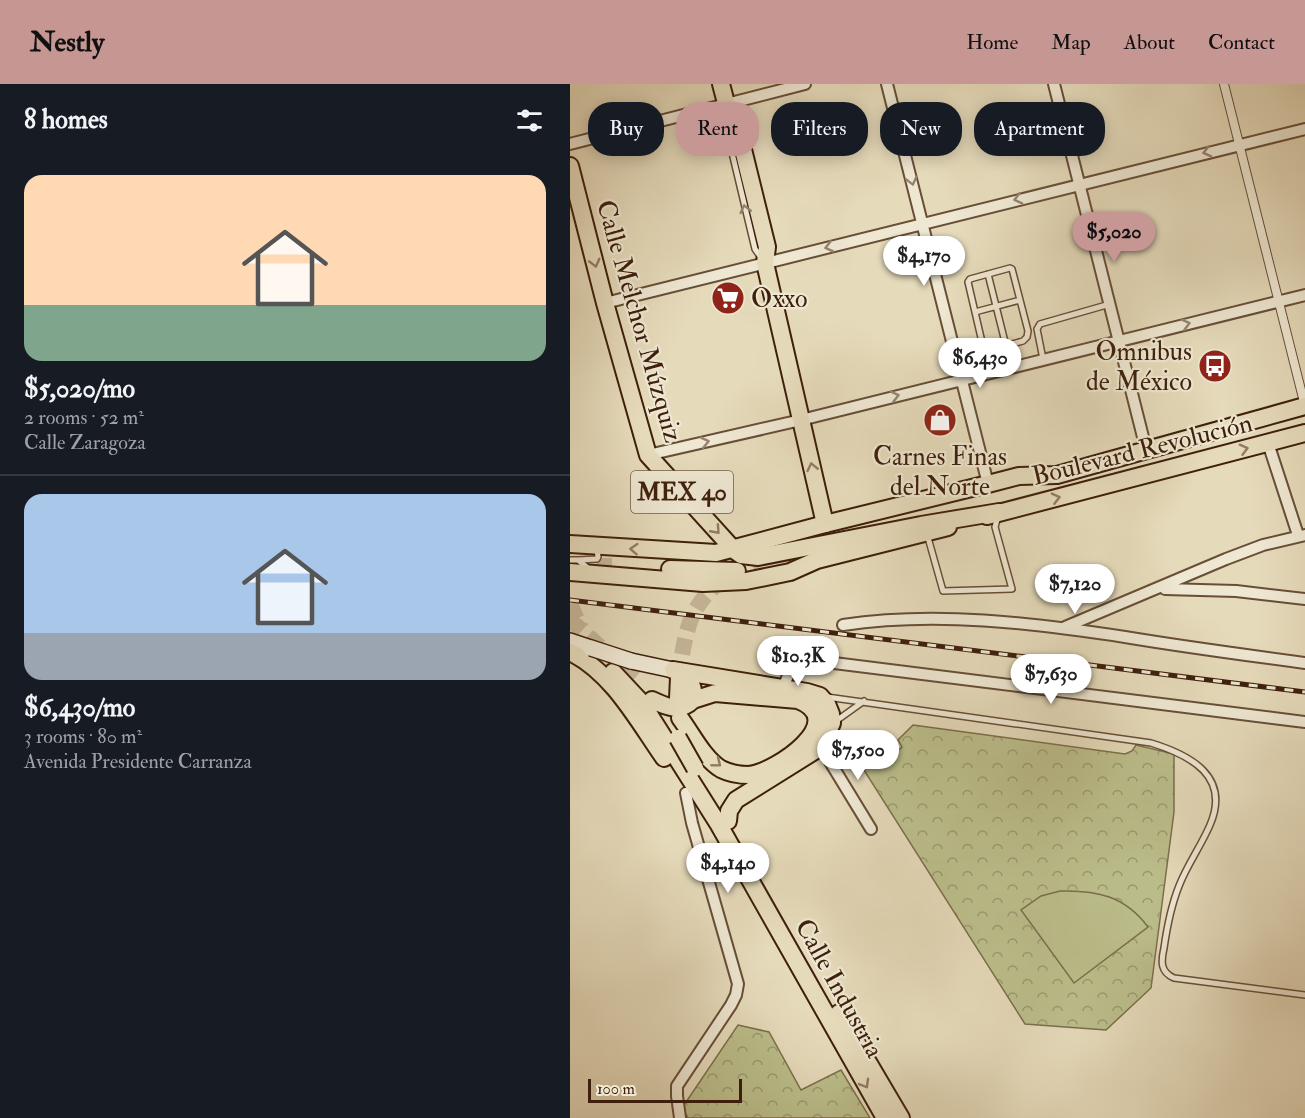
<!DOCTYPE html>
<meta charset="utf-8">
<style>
body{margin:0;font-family:"IM FELL Double Pica",serif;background:#20242c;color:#f1f3f6;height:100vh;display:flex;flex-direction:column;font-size:22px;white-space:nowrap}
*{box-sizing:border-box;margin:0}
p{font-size:20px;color:#9ea1a6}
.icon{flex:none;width:33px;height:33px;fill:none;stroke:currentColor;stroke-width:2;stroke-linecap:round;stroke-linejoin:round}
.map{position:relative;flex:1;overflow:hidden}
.sheet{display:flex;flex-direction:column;background:#171b24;width:570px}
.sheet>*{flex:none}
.hud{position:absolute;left:18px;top:18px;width:570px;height:54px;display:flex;gap:12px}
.scale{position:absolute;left:18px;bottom:15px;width:154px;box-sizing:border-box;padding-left:6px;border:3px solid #3e1f0b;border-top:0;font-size:16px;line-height:21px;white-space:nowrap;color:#3e1f0b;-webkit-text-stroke:4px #eee7d2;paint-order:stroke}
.price{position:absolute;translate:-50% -51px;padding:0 14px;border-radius:21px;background:#fff;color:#222;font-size:20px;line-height:39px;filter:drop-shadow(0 2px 3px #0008)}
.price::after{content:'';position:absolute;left:50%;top:36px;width:18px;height:14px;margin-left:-9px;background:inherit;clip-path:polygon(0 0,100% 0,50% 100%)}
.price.on{background:#c59692;color:#111}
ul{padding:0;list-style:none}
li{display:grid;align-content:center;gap:12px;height:318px;padding:0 24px}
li+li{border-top:2px solid #363941}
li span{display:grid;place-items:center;height:186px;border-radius:18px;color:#555}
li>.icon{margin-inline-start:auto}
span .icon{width:108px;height:108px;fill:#fffc;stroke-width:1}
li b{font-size:26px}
h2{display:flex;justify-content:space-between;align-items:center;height:72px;padding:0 24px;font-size:26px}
.chip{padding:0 21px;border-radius:24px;background:#171b24;box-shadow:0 3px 15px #0003;font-size:21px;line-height:54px}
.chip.on{background:#c59692;color:#111}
header{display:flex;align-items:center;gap:36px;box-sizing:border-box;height:84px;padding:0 30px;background:#c59692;color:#111}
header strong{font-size:28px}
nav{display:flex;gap:33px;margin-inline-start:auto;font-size:21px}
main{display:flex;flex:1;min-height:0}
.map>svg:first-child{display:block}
.forest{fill:url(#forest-crowns);stroke:#7c6e4b;stroke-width:1.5}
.garden{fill:#bbbe8b;stroke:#7c6e4b;stroke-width:1.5}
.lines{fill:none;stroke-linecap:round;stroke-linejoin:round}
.primary-tunnel{stroke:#c4b597;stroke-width:16;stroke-dasharray:16 8;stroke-linecap:butt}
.service-casing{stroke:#684e37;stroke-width:8}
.pedestrian-casing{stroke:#684e37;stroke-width:10}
.minor-casing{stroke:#684e37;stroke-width:14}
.secondary-casing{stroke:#3e1f0b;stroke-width:18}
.primary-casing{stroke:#3e1f0b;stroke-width:20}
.trunk-casing{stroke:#3e1f0b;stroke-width:20}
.service{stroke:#eee7d2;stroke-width:5}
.pedestrian{stroke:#eee7d2;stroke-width:8}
.minor{stroke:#eee7d2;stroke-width:10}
.secondary{stroke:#eee7d2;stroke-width:15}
.primary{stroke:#e5daba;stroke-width:16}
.trunk{stroke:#e5daba;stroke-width:16}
.rail-casing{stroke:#3e1f0b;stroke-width:5}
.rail{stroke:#eee7d2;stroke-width:3;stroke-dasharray:9;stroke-linecap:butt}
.secondary-bridge-casing{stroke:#3e1f0b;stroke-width:18;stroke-linecap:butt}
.primary-bridge-casing{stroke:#3e1f0b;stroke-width:20;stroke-linecap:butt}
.secondary-bridge{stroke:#eee7d2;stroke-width:15}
.primary-bridge{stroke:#e5daba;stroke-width:16}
.oneway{stroke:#96836e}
.oneway2{stroke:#927c62}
.labels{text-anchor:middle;stroke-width:4.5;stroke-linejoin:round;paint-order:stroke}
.shield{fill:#eee7d2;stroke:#735b47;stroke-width:1.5}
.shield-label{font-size:24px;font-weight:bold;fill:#3e1f0b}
.poi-label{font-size:26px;fill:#3e1f0b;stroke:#eee7d2;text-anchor:start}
.street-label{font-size:26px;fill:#3e1f0b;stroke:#eee7d2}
</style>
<header>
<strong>Nestly</strong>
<nav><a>Home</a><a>Map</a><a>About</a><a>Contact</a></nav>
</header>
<main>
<section class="sheet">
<h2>8 homes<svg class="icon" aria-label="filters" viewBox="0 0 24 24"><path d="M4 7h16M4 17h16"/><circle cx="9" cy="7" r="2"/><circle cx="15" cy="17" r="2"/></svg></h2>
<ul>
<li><span style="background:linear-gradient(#ffd9b3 70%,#7fa58c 0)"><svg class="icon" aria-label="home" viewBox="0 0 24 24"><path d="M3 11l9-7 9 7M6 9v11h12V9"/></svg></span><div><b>$5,020/mo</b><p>2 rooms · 52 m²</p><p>Calle Zaragoza</p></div></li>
<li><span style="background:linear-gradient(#a9c7e8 75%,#9aa5b1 0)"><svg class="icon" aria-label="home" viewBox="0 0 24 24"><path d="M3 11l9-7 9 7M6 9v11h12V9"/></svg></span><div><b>$6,430/mo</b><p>3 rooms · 80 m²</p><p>Avenida Presidente Carranza</p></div></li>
</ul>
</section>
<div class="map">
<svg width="735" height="1034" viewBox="0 0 735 1034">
<defs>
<pattern id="forest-crowns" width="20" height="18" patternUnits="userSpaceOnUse" patternTransform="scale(1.5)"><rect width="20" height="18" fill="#bbbe8b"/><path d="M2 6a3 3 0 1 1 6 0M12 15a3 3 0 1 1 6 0" fill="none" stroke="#999a70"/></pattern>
</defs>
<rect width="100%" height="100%" fill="#e5daba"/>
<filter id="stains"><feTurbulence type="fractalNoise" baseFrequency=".00333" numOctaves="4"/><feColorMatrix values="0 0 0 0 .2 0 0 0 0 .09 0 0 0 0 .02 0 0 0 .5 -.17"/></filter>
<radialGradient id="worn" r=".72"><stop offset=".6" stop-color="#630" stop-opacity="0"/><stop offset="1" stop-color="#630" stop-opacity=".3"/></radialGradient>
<!-- forest -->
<path class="forest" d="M 343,641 L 555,670 L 562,667 L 566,661 L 604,670 L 604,728 L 581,904 L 536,946 L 455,940 L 292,683 L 307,673 L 314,679 L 332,663 L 328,656 Z
M 168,941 L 199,948 L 231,1006 L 271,986 L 300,1034 L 118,1034 L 112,1024 Z"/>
<!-- garden -->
<path class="garden" d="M 490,807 C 527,806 555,812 578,843 L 504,899 L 451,826 L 471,812 Z"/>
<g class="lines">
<!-- primary-tunnel -->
<path class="primary-tunnel" d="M 4,489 L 17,483 L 42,482
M 0,520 L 11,544
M 0,536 L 65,594
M 109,594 C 111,575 114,554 121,535 C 140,490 191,475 232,455"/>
<!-- service casing -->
<g class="service-casing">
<path id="service" d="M 155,23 L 153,31 L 185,165 L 192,175
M 418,190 L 436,262
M 405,228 L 450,216
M 414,268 L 453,257 L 457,253 L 458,247 L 442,185 L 440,184 L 400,195 L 398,198 L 419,288
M 473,275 L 467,245 L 470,240 L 540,220
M 357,450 L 373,507 L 442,505 L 425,443 L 428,432
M 0,476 L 8,476 L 19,485
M 8,476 L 27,475 L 28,473 L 27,464
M 257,613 L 581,659 C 620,671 661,692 640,741 C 631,762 617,781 609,802 C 601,822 597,843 594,864 C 591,877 590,888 604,894 L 735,911
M 266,637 L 294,617"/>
</g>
<!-- pedestrian casing -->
<g class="pedestrian-casing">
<path id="pedestrian" d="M 654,0 L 735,322"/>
</g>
<!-- minor casing -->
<g class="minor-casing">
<path id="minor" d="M 317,0 L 418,400
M 484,0 L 576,365
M 0,60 L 235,0
M 35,219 L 735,45
M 698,359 L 728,451
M 78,371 L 231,336 L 735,211
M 595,505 L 666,507 L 735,515
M 273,541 C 366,527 462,539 555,553 C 615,563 675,571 735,579
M 495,543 L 656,475 L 693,461 L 735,451
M 211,608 L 224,578 L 232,575 L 735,638
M 251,663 L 301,745
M 110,1034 L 107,1012 L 107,1002 L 161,921 L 166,911 L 168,900 L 122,739 L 116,709"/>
</g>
<!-- secondary casing -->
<g class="secondary-casing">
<path id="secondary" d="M 0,557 L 21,564
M 61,577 L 103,586"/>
</g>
<!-- primary casing -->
<g class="primary-casing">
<path id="primary" d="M 417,432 L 735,349
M 0,460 L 146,469 L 255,440 L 418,400 L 449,392 L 487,391 L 735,322
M 100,485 L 167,487
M 0,488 L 133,499 L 176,497 L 220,488 L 247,476 L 378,443
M 0,568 C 42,588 68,637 94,674
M 103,586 L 237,608 L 250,612 L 257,620 L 261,630 L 262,639 L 254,658 L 246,666 L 166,716 L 159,727 L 158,737
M 43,588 L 72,619 L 149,741 L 315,1034
M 108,614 L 109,594
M 82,616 C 97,623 110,629 123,616 C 125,601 119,594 106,587
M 110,634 C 122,650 134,675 151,685 C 159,689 171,691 179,691 C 206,688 281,637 228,616 L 145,609 L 123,616
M 269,929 L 331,1034"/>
</g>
<!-- trunk casing -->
<g class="trunk-casing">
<path id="trunk" d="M 151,0 L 156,19 L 164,29 L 197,163 L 195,179 L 255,440
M 0,82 L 35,219 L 78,371 L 164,466 L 171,471 L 188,473 L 351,441 L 429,428"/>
</g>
<!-- service -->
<use href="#service" class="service"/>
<!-- pedestrian -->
<use href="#pedestrian" class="pedestrian"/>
<!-- minor -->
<use href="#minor" class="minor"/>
<!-- secondary -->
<use href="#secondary" class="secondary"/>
<!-- primary -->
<use href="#primary" class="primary"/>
<!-- trunk -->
<use href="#trunk" class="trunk"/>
<!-- rail casing -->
<g class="rail-casing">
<path id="rail" d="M 0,516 L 735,608"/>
</g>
<!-- rail -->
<use href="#rail" class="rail"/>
<!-- secondary-bridge casing -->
<g class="secondary-bridge-casing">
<path id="secondary-bridge" d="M 21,564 L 61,577"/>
</g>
<!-- primary-bridge casing -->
<g class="primary-bridge-casing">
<path id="primary-bridge" d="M 108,654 L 125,684"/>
</g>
<!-- secondary-bridge -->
<use href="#secondary-bridge" class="secondary-bridge"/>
<!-- primary-bridge -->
<use href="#primary-bridge" class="primary-bridge"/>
</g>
<!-- one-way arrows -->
<defs><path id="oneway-chevron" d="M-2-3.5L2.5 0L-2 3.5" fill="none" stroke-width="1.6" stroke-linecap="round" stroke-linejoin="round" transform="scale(1.5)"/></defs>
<g class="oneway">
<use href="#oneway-chevron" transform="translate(637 68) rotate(166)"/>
<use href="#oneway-chevron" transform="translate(342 97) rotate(76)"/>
<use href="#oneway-chevron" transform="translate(448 115) rotate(166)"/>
<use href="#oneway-chevron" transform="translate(175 125) rotate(-103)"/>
<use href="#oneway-chevron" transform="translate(259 163) rotate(166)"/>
<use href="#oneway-chevron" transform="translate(616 240) rotate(-14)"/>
<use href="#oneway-chevron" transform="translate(325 312) rotate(-14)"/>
<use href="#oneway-chevron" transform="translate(135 358) rotate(-13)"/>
</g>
<g class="oneway2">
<use href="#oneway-chevron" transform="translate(25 179) rotate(76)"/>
<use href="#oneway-chevron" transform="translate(674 365) rotate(-15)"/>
<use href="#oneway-chevron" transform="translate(242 383) rotate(-103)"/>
<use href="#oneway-chevron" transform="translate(486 414) rotate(-14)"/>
<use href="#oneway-chevron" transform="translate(146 446) rotate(48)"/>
<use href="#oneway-chevron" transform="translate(64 465) rotate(-176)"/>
<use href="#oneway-chevron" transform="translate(147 679) rotate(39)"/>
<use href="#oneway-chevron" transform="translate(295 1000) rotate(60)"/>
</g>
<!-- icons -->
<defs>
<g id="supermarket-disc" transform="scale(1.725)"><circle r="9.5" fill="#8f2418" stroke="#eee7d2"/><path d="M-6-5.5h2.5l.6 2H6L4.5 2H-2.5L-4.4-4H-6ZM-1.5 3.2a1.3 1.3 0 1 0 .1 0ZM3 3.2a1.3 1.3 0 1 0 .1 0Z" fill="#fff"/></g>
<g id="bus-disc" transform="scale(1.725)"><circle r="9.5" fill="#8f2418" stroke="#eee7d2"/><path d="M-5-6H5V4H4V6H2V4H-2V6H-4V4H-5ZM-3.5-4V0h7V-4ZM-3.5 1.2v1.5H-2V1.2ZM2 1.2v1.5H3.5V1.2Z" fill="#fff"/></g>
<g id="shop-disc" transform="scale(1.725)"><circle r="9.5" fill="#8f2418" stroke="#eee7d2"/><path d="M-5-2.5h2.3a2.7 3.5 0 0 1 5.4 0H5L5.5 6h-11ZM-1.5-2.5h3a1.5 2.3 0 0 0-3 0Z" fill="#fff"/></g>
</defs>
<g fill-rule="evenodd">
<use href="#supermarket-disc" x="158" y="214"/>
<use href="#bus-disc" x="645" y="282"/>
<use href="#shop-disc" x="370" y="336"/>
</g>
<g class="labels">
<!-- shield labels -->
<rect class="shield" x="61" y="387" width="102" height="42" rx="4.5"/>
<g class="shield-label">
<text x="112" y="416">MEX 40</text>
</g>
<!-- poi labels -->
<g class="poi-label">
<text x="181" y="223">Oxxo</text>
<text x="622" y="276" text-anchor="end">Omnibus<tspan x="622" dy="30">de México</tspan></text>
<text x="370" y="381" text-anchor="middle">Carnes Finas<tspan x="370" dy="30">del Norte</tspan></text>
</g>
<!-- street labels -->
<g class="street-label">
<text transform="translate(70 237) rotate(74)" y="9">Calle Melchor Múzquiz</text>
<text transform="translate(572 365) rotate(-14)" y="9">Boulevard Revolución</text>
<text transform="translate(270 904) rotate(61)" y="9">Calle Industria</text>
</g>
</g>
<rect width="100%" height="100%" filter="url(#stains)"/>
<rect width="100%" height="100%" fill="url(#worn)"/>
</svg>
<div class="scale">100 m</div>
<b class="price on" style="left:544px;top:179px">$5,020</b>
<b class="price" style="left:354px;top:203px">$4,170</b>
<b class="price" style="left:410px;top:305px">$6,430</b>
<b class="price" style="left:505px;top:531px">$7,120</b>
<b class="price" style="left:228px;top:603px">$10.3K</b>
<b class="price" style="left:481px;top:621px">$7,630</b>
<b class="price" style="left:288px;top:697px">$7,500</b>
<b class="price" style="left:158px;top:810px">$4,140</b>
<div class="hud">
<a class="chip">Buy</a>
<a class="chip on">Rent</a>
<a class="chip">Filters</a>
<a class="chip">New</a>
<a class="chip">Apartment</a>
</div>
</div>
</main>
